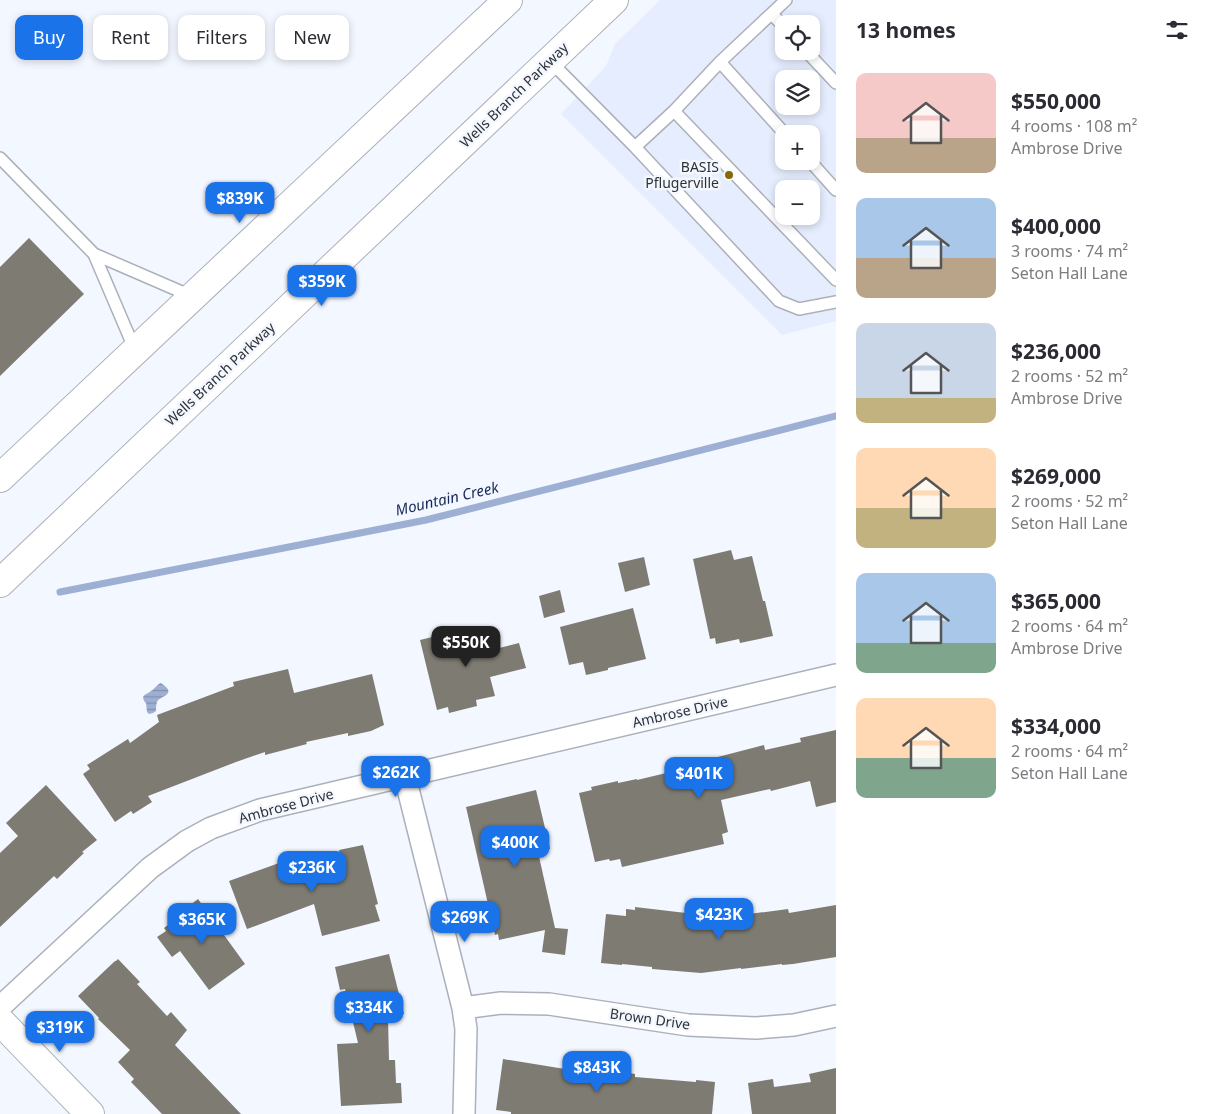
<!DOCTYPE html>
<meta charset="utf-8">
<style>
body{margin:0;font-family:"Noto Sans",sans-serif;background:#f2f2f3;color:#2b2b33;height:100vh;display:flex;flex-direction:column;font-size:19px;white-space:nowrap}
*{box-sizing:border-box;margin:0}
p{font-size:16px;color:#7c7c81}
.icon{flex:none;width:28px;height:28px;fill:none;stroke:currentColor;stroke-width:2;stroke-linecap:round;stroke-linejoin:round}
.map{position:relative;flex:1;overflow:hidden}
.drawer{display:flex;flex-direction:column;background:#fff;width:375px}
.drawer>*{flex:none}
.banner{position:absolute;left:15px;top:15px;width:475px;height:45px;display:flex;gap:10px}
.controls{position:absolute;left:775px;top:15px;display:grid;gap:10px}
.controls a{display:grid;place-items:center;width:45px;height:45px;border-radius:10px;background:#fff;box-shadow:0 2px 8px #0003;font-size:25px}
.price{position:absolute;translate:-50% -42px;padding:0 11px;border-radius:10px;background:#1a73e8;color:#fff;font-size:16px;line-height:32px;filter:drop-shadow(0 1px 2px #0008)}
.price::after{content:'';position:absolute;left:50%;top:30px;width:15px;height:11px;margin-left:-8px;background:inherit;clip-path:polygon(0 0,100% 0,50% 100%)}
.price.active{background:#222;color:#fff}
ul{padding:0;list-style:none}
li{display:flex;align-items:center;gap:15px;height:125px;padding:0 20px}
li span{display:grid;place-items:center;flex:none;width:140px;height:100px;border-radius:10px;color:#555}
li>.icon{margin-inline-start:auto}
span .icon{width:60px;height:60px;fill:#fffc;stroke-width:1}
li b{font-size:21px}
h2{display:flex;justify-content:space-between;align-items:center;height:60px;padding:0 20px;font-size:21px}
.tag{padding:0 18px;border-radius:10px;background:#fff;box-shadow:0 2px 8px #0003;font-size:18px;line-height:45px}
.tag.active{background:#1a73e8;color:#fff}
main{display:flex;flex:1;min-height:0}
.map>svg:first-child{display:block}
.built{fill:#e6edfe;fill-rule:evenodd}
.water{fill:url(#water-rules)}
.lines{fill:none;stroke-linecap:round;stroke-linejoin:round}
.stream{stroke:#9eafd4;stroke-width:7}
.building{fill:#7e7b72}
.lane-casing{stroke:#acb0b9;stroke-width:14}
.street-casing{stroke:#acb0b9;stroke-width:24}
.secondary-casing{stroke:#acb0b9;stroke-width:30}
.lane{stroke:#fff;stroke-width:11}
.street{stroke:#fff;stroke-width:21}
.secondary{stroke:#fff;stroke-width:28}
.poi-dot{fill:#886804;stroke:#f3f7ff;stroke-width:2}
.labels{text-anchor:middle;stroke-width:5;stroke-linejoin:round;paint-order:stroke}
.street-label{font-size:14px;fill:#2f3134;stroke:#f3f7ff}
.poi-label{font-size:14px;fill:#2f3134;stroke:#f3f7ff;text-anchor:end}
.water-label{font-size:15px;font-style:italic;fill:#172857;stroke:#f3f7ff}
</style>
<main>
<div class="map">
<svg width="836" height="1114" viewBox="0 0 836 1114">
<defs>
<pattern id="water-rules" width="6" height="5" patternUnits="userSpaceOnUse" patternTransform="scale(1.25)"><rect width="6" height="5" fill="#9eafd4"/><path d="M0 2.5h6" fill="none" stroke="#818fad"/></pattern>
</defs>
<rect width="100%" height="100%" fill="#f3f7ff"/>
<!-- built -->
<path class="built" d="M 660,0 L 836,0 L 836,321 L 782,335 L 561,114 L 606,66 L 615,44 ZM 784,24 L 811,24 L 811,51 L 784,51 ZM 784,79 L 811,79 L 811,106 L 784,106 ZM 784,134 L 811,134 L 811,161 L 784,161 ZM 784,189 L 811,189 L 811,216 L 784,216 Z"/>
<!-- water -->
<path class="water" d="M 161,683 C 179,695 159,696 157,702 C 156,705 156,708 156,711 L 153,713 L 149,714 L 147,712 L 146,703 L 144,701 L 143,697 C 146,693 147,694 151,691 C 155,689 156,685 161,683 Z"/>
<g class="lines">
<!-- stream -->
<path class="stream" d="M 60,592 L 426,520 L 836,416"/>
</g>
<!-- building -->
<path class="building" d="M 29,238 L 84,294 L 0,376 L 0,267 Z
M 731,550 L 734,560 L 752,556 L 763,601 L 765,601 L 773,636 L 740,643 L 739,639 L 716,644 L 715,638 L 710,639 L 693,559 Z
M 644,557 L 650,585 L 625,592 L 618,563 Z
M 560,590 L 565,612 L 544,618 L 539,596 Z
M 633,608 L 646,659 L 608,668 L 608,670 L 586,675 L 583,662 L 569,665 L 560,627 Z
M 477,626 L 484,652 L 519,643 L 526,668 L 490,677 L 495,696 L 476,700 L 477,706 L 449,713 L 448,707 L 437,710 L 420,640 Z
M 288,669 L 294,693 L 372,674 L 384,725 L 371,731 L 348,736 L 348,733 L 306,742 L 307,744 L 265,755 L 265,752 L 236,762 L 148,796 L 152,802 L 133,814 L 131,811 L 115,822 L 83,774 L 90,769 L 87,765 L 128,739 L 130,743 L 159,722 L 157,715 L 234,686 L 233,682 Z
M 836,730 L 836,802 L 816,807 L 810,781 L 771,791 L 770,789 L 721,800 L 728,832 L 722,834 L 724,844 L 622,867 L 620,859 L 610,861 L 609,859 L 595,862 L 579,793 L 592,790 L 591,787 L 618,781 L 618,783 L 637,779 L 637,780 L 687,768 L 687,765 L 764,745 L 765,750 L 801,742 L 800,738 Z
M 46,785 L 97,840 L 82,852 L 84,853 L 57,879 L 54,876 L 0,927 L 0,853 L 18,836 L 6,823 Z
M 536,790 L 550,849 L 538,852 L 555,928 L 568,929 L 565,955 L 542,952 L 545,930 L 499,940 L 498,934 L 495,935 L 466,807 Z
M 363,845 L 378,904 L 375,905 L 380,921 L 322,936 L 314,904 L 247,929 L 229,881 L 282,862 L 286,873 L 342,859 L 339,850 Z
M 198,899 L 245,964 L 209,990 L 180,951 L 172,957 L 157,937 L 166,931 L 164,928 L 180,916 L 178,914 Z
M 836,905 L 836,957 L 793,964 L 782,965 L 782,964 L 741,969 L 741,968 L 701,973 L 652,969 L 652,967 L 622,964 L 622,965 L 601,963 L 606,914 L 626,916 L 626,909 L 635,910 L 635,907 L 686,913 L 686,915 L 688,916 L 688,922 L 788,909 L 789,913 Z
M 389,954 L 404,1014 L 388,1018 L 389,1060 L 395,1060 L 396,1083 L 401,1083 L 402,1103 L 341,1106 L 337,1044 L 358,1043 L 345,989 L 340,990 L 335,967 Z
M 118,959 L 140,982 L 137,984 L 167,1016 L 171,1012 L 187,1030 L 175,1045 L 241,1114 L 162,1114 L 131,1082 L 134,1079 L 118,1062 L 130,1050 L 98,1019 L 99,1018 L 78,996 L 115,961 L 116,961 Z
M 503,1059 L 565,1069 L 564,1075 L 608,1081 L 609,1070 L 635,1074 L 635,1077 L 696,1082 L 696,1080 L 715,1082 L 712,1114 L 511,1114 L 511,1112 L 496,1110 Z
M 836,1068 L 836,1114 L 752,1114 L 748,1083 L 773,1079 L 774,1087 L 811,1082 L 809,1074 Z"/>
<g class="lines">
<!-- lane casing -->
<g class="lane-casing">
<path id="lane" d="M 772,14 L 784,27
M 806,51 L 836,83
M 550,61 L 635,147 L 674,111 L 720,62 L 786,0
M 720,62 L 785,134
M 674,111 L 836,280
M 635,147 L 779,301 L 799,309 L 836,302
M 0,158 L 94,254
M 810,161 L 836,190
M 135,350 L 94,254 L 191,296"/>
</g>
<!-- street casing -->
<g class="street-casing">
<path id="street" d="M 405,777 L 463,1008 L 466,1029 L 464,1114
M 0,1007 L 150,868 L 187,841 L 211,828 L 260,810 L 836,675
M 463,1008 L 501,1003 L 549,1004 L 688,1025 L 756,1028 L 794,1025 L 836,1016"/>
</g>
<!-- secondary casing -->
<g class="secondary-casing">
<path id="secondary" d="M 0,478 L 508,0
M 0,583 L 614,0
M 0,1021 L 90,1114"/>
</g>
<!-- lane -->
<use href="#lane" class="lane"/>
<!-- street -->
<use href="#street" class="street"/>
<!-- secondary -->
<use href="#secondary" class="secondary"/>
</g>
<!-- markers -->
<circle class="poi-dot" cx="729" cy="175" r="5"/>
<g class="labels">
<!-- street labels -->
<g class="street-label">
<text transform="translate(514 95) rotate(-44)" y="5">Wells Branch Parkway</text>
<text transform="translate(220 374) rotate(-43)" y="5">Wells Branch Parkway</text>
<text transform="translate(680 712) rotate(-13)" y="5">Ambrose Drive</text>
<text transform="translate(286 806) rotate(-15)" y="5">Ambrose Drive</text>
<text transform="translate(650 1019) rotate(8)" y="5">Brown Drive</text>
</g>
<!-- poi labels -->
<g class="poi-label">
<text x="719" y="172">BASIS<tspan x="719" dy="16">Pflugerville</tspan></text>
</g>
<!-- water labels -->
<g class="water-label">
<text transform="translate(447 499) rotate(-13)" y="5">Mountain Creek</text>
</g>
</g>
</svg>
<div class="controls">
<a><svg class="icon" aria-label="locate" viewBox="0 0 24 24"><circle cx="12" cy="12" r="6"/><path d="M12 2v4M12 18v4M2 12h4M18 12h4"/></svg></a>
<a><svg class="icon" aria-label="layers" viewBox="0 0 24 24"><path d="M12 4l9 5-9 5-9-5zM3 14l9 5 9-5"/></svg></a>
<a>+</a>
<a>−</a>
</div>
<b class="price" style="left:240px;top:224px">$839K</b>
<b class="price" style="left:322px;top:307px">$359K</b>
<b class="price active" style="left:466px;top:668px">$550K</b>
<b class="price" style="left:396px;top:798px">$262K</b>
<b class="price" style="left:699px;top:799px">$401K</b>
<b class="price" style="left:515px;top:868px">$400K</b>
<b class="price" style="left:312px;top:893px">$236K</b>
<b class="price" style="left:719px;top:940px">$423K</b>
<b class="price" style="left:465px;top:943px">$269K</b>
<b class="price" style="left:202px;top:945px">$365K</b>
<b class="price" style="left:369px;top:1033px">$334K</b>
<b class="price" style="left:60px;top:1053px">$319K</b>
<b class="price" style="left:597px;top:1093px">$843K</b>
<div class="banner">
<a class="tag active">Buy</a>
<a class="tag">Rent</a>
<a class="tag">Filters</a>
<a class="tag">New</a>
</div>
</div>
<section class="drawer">
<h2>13 homes<svg class="icon" aria-label="filters" viewBox="0 0 24 24"><path d="M4 7h16M4 17h16"/><circle cx="9" cy="7" r="2"/><circle cx="15" cy="17" r="2"/></svg></h2>
<ul>
<li><span style="background:linear-gradient(#f6c9c9 65%,#b9a48a 0)"><svg class="icon" aria-label="home" viewBox="0 0 24 24"><path d="M3 11l9-7 9 7M6 9v11h12V9"/></svg></span><div><b>$550,000</b><p>4 rooms · 108 m²</p><p>Ambrose Drive</p></div></li>
<li><span style="background:linear-gradient(#a9c7e8 60%,#b9a48a 0)"><svg class="icon" aria-label="home" viewBox="0 0 24 24"><path d="M3 11l9-7 9 7M6 9v11h12V9"/></svg></span><div><b>$400,000</b><p>3 rooms · 74 m²</p><p>Seton Hall Lane</p></div></li>
<li><span style="background:linear-gradient(#c9d6e8 75%,#c2b280 0)"><svg class="icon" aria-label="home" viewBox="0 0 24 24"><path d="M3 11l9-7 9 7M6 9v11h12V9"/></svg></span><div><b>$236,000</b><p>2 rooms · 52 m²</p><p>Ambrose Drive</p></div></li>
<li><span style="background:linear-gradient(#ffd9b3 60%,#c2b280 0)"><svg class="icon" aria-label="home" viewBox="0 0 24 24"><path d="M3 11l9-7 9 7M6 9v11h12V9"/></svg></span><div><b>$269,000</b><p>2 rooms · 52 m²</p><p>Seton Hall Lane</p></div></li>
<li><span style="background:linear-gradient(#a9c7e8 70%,#7fa58c 0)"><svg class="icon" aria-label="home" viewBox="0 0 24 24"><path d="M3 11l9-7 9 7M6 9v11h12V9"/></svg></span><div><b>$365,000</b><p>2 rooms · 64 m²</p><p>Ambrose Drive</p></div></li>
<li><span style="background:linear-gradient(#ffd9b3 60%,#7fa58c 0)"><svg class="icon" aria-label="home" viewBox="0 0 24 24"><path d="M3 11l9-7 9 7M6 9v11h12V9"/></svg></span><div><b>$334,000</b><p>2 rooms · 64 m²</p><p>Seton Hall Lane</p></div></li>
</ul>
</section>
</main>
